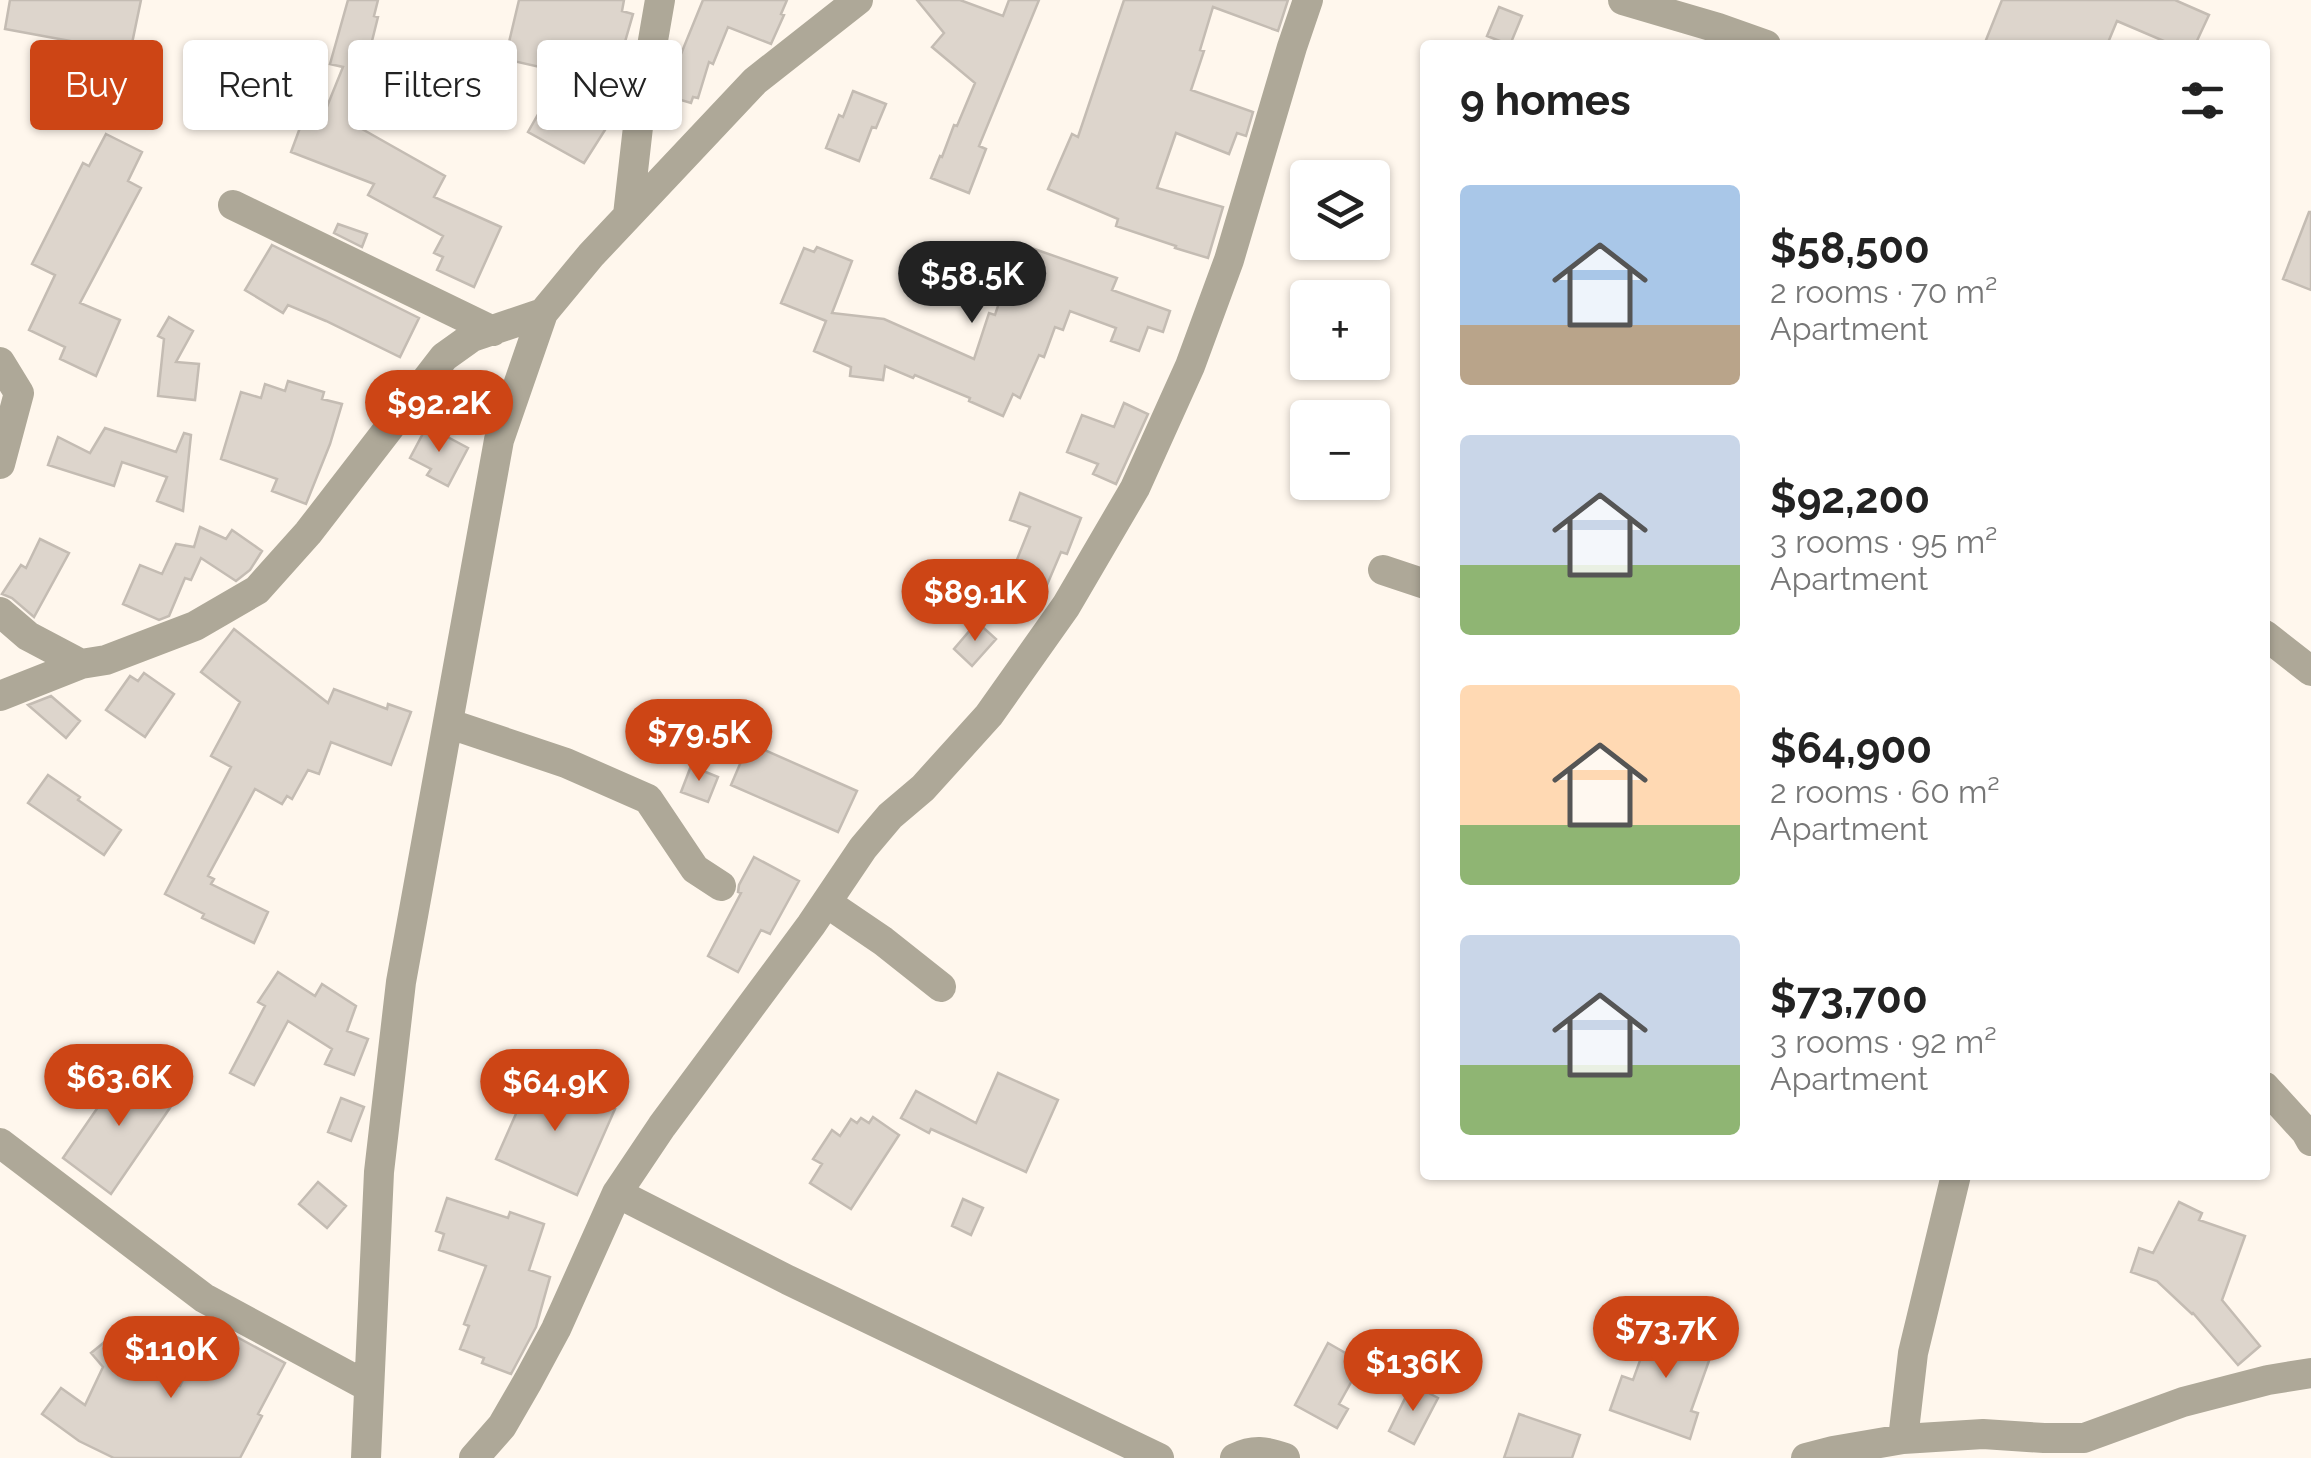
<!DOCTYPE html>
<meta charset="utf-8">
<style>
body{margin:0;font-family:Raleway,sans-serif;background:#f6f6f6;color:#222;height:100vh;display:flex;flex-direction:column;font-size:38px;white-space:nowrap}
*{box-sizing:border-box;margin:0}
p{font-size:32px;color:#767676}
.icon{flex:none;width:55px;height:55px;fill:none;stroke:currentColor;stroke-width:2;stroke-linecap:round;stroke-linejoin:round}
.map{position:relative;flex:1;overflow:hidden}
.drawer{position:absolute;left:1420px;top:40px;width:850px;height:1140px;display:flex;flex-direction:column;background:#fff;border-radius:10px;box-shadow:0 2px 8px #0004}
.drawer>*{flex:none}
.guide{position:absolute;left:30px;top:40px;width:950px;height:90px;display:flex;gap:20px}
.buttons{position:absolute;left:1290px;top:160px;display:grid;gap:20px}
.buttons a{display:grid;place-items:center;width:100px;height:100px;border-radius:10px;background:#fff;box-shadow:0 2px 8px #0004;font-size:50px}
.price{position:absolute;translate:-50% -85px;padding:0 22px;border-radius:35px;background:#cd4515;color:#fff;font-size:32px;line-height:65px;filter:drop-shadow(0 2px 5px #0008)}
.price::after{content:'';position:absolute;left:50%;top:60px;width:30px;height:22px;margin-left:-15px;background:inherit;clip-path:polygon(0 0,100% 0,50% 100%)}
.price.on{background:#222;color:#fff}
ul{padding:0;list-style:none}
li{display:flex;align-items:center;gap:30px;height:250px;padding:0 40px}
li span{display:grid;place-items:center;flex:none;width:280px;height:200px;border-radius:10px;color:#555}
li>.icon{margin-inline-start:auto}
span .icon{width:120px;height:120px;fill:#fffc;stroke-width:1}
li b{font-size:42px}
h2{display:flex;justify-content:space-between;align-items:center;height:120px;padding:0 40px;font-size:42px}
.pill{padding:0 35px;border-radius:10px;background:#fff;box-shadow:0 2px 8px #0004;font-size:35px;line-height:90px}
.pill.on{background:#cd4515;color:#fff}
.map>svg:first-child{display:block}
.building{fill:#ddd5cc;stroke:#c4bcb3;stroke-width:2.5}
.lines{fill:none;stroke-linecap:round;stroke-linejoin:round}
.minor{stroke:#aea898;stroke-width:30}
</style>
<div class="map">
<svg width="2311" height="1458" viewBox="0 0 2311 1458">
<rect width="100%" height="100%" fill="#fff7ed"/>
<!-- building -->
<path class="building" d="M 10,0 L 141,0 L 130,53 L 113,88 L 92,79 L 108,48 L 5,29 Z
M 348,0 L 378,0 L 374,16 L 378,17 L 355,109 L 368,114 L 362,129 L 445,176 L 434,197 L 501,227 L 474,287 L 437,270 L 443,257 L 434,253 L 443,236 L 368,195 L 374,184 L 291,152 L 304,117 L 320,124 L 343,67 L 330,64 Z
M 519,0 L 624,0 L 622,11 L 633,14 L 607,104 L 617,111 L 584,163 L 528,132 L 562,72 L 505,59 Z
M 703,0 L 787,0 L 781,14 L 784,15 L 771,44 L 728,27 L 713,64 L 709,62 L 698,98 L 693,97 L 691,103 L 664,95 L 676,58 L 679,59 Z
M 917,0 L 960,0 L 1003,16 L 1009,0 L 1039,0 L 979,146 L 986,149 L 969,193 L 931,178 L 940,156 L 942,157 L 954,125 L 957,126 L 975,83 L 932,47 L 944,33 Z
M 1124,0 L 1288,0 L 1278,31 L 1213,7 L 1200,50 L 1204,51 L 1191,90 L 1253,112 L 1246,136 L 1237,133 L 1229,154 L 1176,133 L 1157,188 L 1223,207 L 1208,258 L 1175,248 L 1176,246 L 1116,226 L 1118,219 L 1048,189 L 1072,134 L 1078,137 Z
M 2002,0 L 2175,0 L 2209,15 L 2195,45 L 2173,45 L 2117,21 L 2107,45 L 1984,45 Z
M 1499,7 L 1522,16 L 1510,45 L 1487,36 Z
M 853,91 L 886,104 L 876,128 L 872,127 L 859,161 L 826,148 L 839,115 L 843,117 Z
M 106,134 L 142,152 L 128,181 L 141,188 L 80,303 L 120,320 L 96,376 L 60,359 L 65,347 L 29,330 L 55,275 L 32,264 L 83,163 L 89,166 Z
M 2309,212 L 2311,212 L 2311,290 L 2283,279 Z
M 338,224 L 367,234 L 362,247 L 334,233 Z
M 272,245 L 419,318 L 400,357 L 326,321 L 288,305 L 283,313 L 245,290 Z
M 1023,245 L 1117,278 L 1112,290 L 1170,311 L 1163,332 L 1148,327 L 1139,351 L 1111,341 L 1116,328 L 1070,311 L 1063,330 L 1055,327 L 1044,357 L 1039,355 L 1020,398 L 1013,394 L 1003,416 L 969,401 L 970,398 L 915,375 L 913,378 L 885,366 L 883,380 L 850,376 L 851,367 L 814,351 L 826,321 L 781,303 L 804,248 L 814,252 L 817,247 L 852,261 L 832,313 L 884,319 L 974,359 L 989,313 L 995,315 L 1005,285 L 1008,286 Z
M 169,317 L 193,331 L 176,362 L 199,364 L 195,400 L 158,396 L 164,339 L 158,336 Z
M 288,381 L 324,392 L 322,399 L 342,404 L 330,444 L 306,504 L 272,491 L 277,479 L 221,459 L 241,392 L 261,398 L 265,384 L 285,391 Z
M 1124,403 L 1148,414 L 1116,484 L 1093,474 L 1098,464 L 1067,452 L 1082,415 L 1114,427 Z
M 427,426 L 468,448 L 448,486 L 427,475 L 431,469 L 410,458 Z
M 105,428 L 176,452 L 184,433 L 191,435 L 183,511 L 157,501 L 167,477 L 122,462 L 114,486 L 48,465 L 58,437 L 90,453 Z
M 1020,493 L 1081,518 L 1067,554 L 1061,552 L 1047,585 L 1012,572 L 1030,527 L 1010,520 Z
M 200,527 L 226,539 L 232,530 L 262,551 L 250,570 L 236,581 L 201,558 L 191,580 L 185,578 L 169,616 L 159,620 L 123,604 L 140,565 L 162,574 L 176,544 L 194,547 Z
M 40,539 L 69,553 L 34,617 L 12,598 L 2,594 L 21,565 L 26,568 Z
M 977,622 L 996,639 L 972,666 L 954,649 Z
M 234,629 L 328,703 L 334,689 L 387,709 L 388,704 L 411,712 L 391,765 L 331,742 L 319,774 L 308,770 L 292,799 L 287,796 L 282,804 L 255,789 L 208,876 L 214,879 L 211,884 L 268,912 L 254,943 L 202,918 L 204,914 L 165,894 L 231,767 L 211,756 L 240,702 L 201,672 Z
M 144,673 L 174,694 L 145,737 L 106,710 L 130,676 L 138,681 Z
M 51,696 L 80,721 L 66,738 L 28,705 Z
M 749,743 L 857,791 L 838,832 L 731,785 Z
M 691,766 L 718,777 L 708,802 L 681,792 Z
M 48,775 L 80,797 L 78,800 L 121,830 L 104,855 L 28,803 Z
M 754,857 L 799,881 L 770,934 L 761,930 L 738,972 L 708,956 L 741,893 L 738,892 L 739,885 Z
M 278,972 L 315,996 L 322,984 L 356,1006 L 347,1031 L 368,1039 L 354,1075 L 325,1064 L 332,1049 L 288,1021 L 254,1085 L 230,1073 L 265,1006 L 258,1002 Z
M 127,1065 L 176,1099 L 111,1194 L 63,1158 Z
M 534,1073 L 615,1109 L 577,1195 L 496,1159 Z
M 998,1073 L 1058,1100 L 1026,1172 L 931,1129 L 929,1133 L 901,1118 L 916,1091 L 976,1123 Z
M 341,1098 L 364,1107 L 351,1141 L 328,1132 Z
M 873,1117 L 899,1135 L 851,1209 L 810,1183 L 822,1164 L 813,1159 L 832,1130 L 840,1136 L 851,1119 L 857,1123 L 861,1118 L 869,1123 Z
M 318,1182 L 346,1206 L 327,1228 L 299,1204 Z
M 447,1198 L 508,1218 L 510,1212 L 544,1224 L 529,1270 L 550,1277 L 536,1327 L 511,1374 L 482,1363 L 484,1358 L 460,1349 L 469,1326 L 464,1324 L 486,1266 L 439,1250 L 444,1234 L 436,1231 Z
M 963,1199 L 983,1208 L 971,1235 L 952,1226 Z
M 2179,1202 L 2202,1213 L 2199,1220 L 2245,1236 L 2222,1300 L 2260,1346 L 2238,1365 L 2193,1313 L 2192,1314 L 2157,1281 L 2131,1272 L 2139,1248 L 2153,1253 Z
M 1654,1322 L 1715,1344 L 1691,1411 L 1698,1413 L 1690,1439 L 1610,1410 L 1622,1376 L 1633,1380 Z
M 211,1323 L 285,1363 L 258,1414 L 262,1416 L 240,1458 L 114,1458 L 79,1441 L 42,1414 L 61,1388 L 85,1405 L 103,1367 L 91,1353 L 112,1336 L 117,1342 L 136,1324 L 154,1342 L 134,1362 L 180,1386 Z
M 1328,1343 L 1354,1358 L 1351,1363 L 1359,1368 L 1339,1404 L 1348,1409 L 1337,1428 L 1295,1405 Z
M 1412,1384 L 1438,1398 L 1414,1444 L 1389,1431 Z
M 1519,1414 L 1580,1435 L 1572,1458 L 1504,1458 Z"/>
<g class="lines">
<!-- minor -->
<path class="minor" d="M 1623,0 L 1718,28 L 1766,45
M 233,205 L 493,331
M 628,215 L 638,127 L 660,0
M 0,362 L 19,393 L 0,464
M 1383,570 L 1425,584
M 0,612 L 28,636 L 81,664
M 2265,635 L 2311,671
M 0,696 L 81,664 L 106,660 L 195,626 L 257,590 L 308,533 L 444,357 L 472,337 L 543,313
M 450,724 L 566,763 L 648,799 L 695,869 L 721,886
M 827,903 L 883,941 L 941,987
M 2265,1087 L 2306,1132 L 2311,1141
M 0,1143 L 204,1298 L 369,1387
M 617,1193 L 788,1280 L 1159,1458
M 1903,1439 L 1913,1353 L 1956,1175
M 366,1458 L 379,1172 L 401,982 L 499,440 L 543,313 L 591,255 L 755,81 L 858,0
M 474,1458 L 502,1426 L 528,1381 L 556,1329 L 617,1193 L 662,1126 L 811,925 L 863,848 L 890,816 L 923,788 L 989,715 L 1066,606 L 1135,488 L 1190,366 L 1229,260 L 1292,47 L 1308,0
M 1235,1458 C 1254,1449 1265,1451 1285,1458
M 1806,1458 L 1833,1451 L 1903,1439 L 1983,1434 L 2044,1438 L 2084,1438 L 2183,1402 L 2268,1380 L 2311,1373"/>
</g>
</svg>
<div class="buttons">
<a><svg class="icon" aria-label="layers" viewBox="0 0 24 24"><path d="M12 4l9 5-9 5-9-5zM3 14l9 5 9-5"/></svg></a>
<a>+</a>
<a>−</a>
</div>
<b class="price on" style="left:972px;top:326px">$58.5K</b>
<b class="price" style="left:439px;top:455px">$92.2K</b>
<b class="price" style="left:975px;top:644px">$89.1K</b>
<b class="price" style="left:699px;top:784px">$79.5K</b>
<b class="price" style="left:119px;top:1129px">$63.6K</b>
<b class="price" style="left:555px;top:1134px">$64.9K</b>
<b class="price" style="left:1666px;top:1381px">$73.7K</b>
<b class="price" style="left:171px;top:1401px">$110K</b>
<b class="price" style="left:1413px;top:1414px">$136K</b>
<div class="guide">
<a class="pill on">Buy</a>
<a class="pill">Rent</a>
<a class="pill">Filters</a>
<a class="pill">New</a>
</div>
<section class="drawer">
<h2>9 homes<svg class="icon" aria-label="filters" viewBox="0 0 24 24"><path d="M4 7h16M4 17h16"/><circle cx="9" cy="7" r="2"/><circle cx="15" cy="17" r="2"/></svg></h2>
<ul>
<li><span style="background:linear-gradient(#a9c7e8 70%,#b9a48a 0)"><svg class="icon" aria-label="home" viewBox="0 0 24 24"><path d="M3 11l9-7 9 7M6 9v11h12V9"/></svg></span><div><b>$58,500</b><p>2 rooms · 70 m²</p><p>Apartment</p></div></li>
<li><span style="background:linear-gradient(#c9d6e8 65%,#8fb573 0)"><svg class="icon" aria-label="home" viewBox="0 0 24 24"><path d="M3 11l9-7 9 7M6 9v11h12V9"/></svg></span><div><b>$92,200</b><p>3 rooms · 95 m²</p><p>Apartment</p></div></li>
<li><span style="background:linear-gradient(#ffd9b3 70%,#8fb573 0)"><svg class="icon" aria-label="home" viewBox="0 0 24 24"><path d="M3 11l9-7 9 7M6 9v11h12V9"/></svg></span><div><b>$64,900</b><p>2 rooms · 60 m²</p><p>Apartment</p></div></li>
<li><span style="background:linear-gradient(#c9d6e8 65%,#8fb573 0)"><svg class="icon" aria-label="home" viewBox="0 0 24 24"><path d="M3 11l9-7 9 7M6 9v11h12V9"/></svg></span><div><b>$73,700</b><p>3 rooms · 92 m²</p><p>Apartment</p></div></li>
</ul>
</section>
</div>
